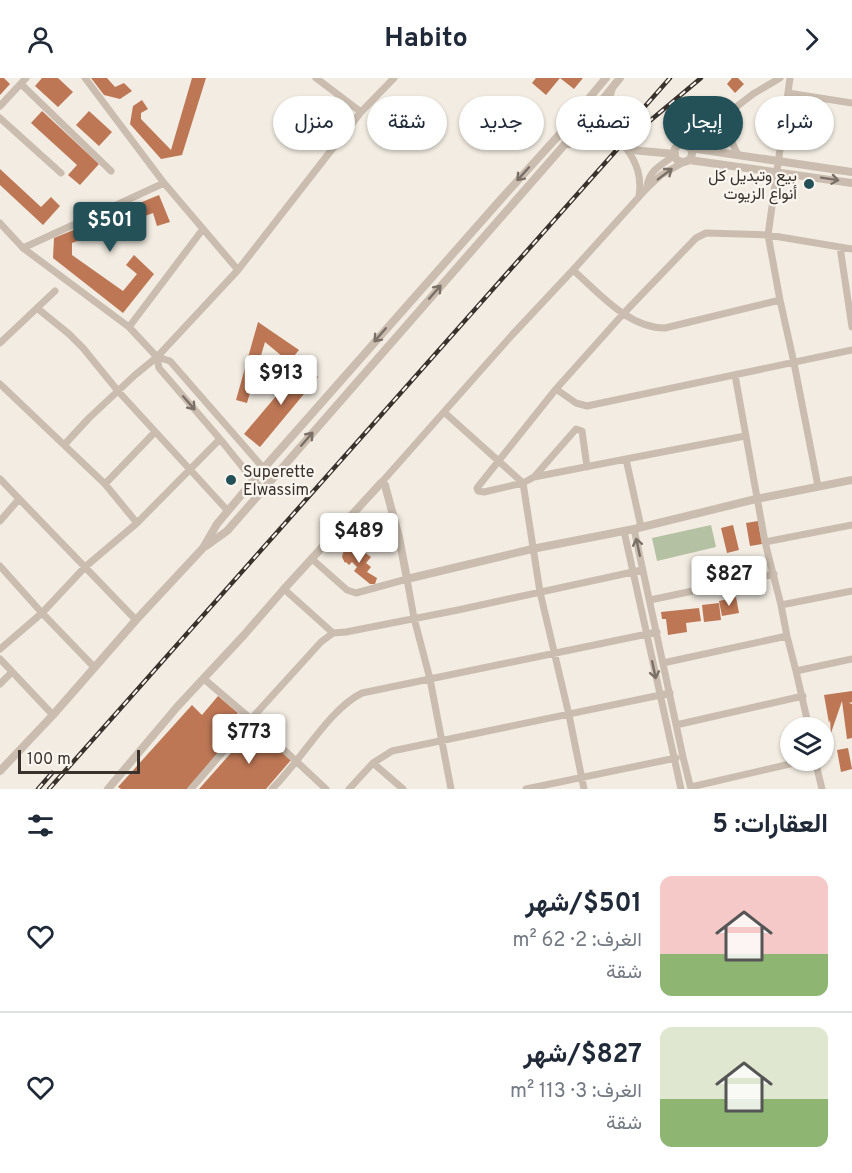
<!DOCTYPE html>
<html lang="ar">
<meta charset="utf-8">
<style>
body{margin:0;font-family:Overpass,Vazirmatn,sans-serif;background:#f2f2f3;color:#1f2937;direction:rtl;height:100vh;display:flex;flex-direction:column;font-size:22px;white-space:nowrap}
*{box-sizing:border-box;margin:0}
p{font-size:20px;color:#747a83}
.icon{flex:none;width:33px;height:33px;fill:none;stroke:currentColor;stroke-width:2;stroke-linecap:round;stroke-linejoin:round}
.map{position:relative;height:711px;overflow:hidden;direction:ltr}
.side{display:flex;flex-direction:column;background:#fff;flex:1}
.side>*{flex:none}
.hud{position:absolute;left:18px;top:18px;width:816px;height:54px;direction:rtl;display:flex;gap:12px}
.tools{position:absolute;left:780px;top:639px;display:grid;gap:12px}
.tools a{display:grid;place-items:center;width:54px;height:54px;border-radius:50%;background:#fff;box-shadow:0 2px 4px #0004;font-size:30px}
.scale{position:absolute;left:18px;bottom:15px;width:122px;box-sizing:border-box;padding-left:6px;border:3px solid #39312c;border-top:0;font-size:16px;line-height:21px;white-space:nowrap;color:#39312c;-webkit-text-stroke:4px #faf6ef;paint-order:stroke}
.price{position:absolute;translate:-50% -51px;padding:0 14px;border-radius:6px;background:#fff;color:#222;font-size:20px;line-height:39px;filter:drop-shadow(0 2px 3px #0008)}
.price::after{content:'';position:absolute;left:50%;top:36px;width:18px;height:14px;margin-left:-9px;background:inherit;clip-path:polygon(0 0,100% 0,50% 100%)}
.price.current{background:#245158;color:#fff}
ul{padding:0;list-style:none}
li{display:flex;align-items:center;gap:18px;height:150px;padding:0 24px}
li+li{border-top:2px solid #e0e1e3}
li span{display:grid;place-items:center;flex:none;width:168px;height:120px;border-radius:12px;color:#555}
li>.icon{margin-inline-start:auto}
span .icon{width:72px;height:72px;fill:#fffc;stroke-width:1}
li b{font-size:26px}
h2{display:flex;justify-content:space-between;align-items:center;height:72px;padding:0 24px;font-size:26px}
.pill{padding:0 21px;border-radius:27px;background:#fff;box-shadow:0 2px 4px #0004;font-size:21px;line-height:54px}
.pill.current{background:#245158;color:#fff}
header{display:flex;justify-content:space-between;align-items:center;height:78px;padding:0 24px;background:#fff;font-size:27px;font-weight:700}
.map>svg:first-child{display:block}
.green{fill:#b4c1a3}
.building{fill:#bd7755}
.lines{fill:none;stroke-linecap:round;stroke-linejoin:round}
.minor{stroke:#cabdaf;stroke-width:7}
.tertiary{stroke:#cabdaf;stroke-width:8}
.rail-casing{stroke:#39312c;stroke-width:4.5}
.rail{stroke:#faf6ef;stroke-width:2;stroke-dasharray:7;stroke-linecap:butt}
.oneway{stroke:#7a7067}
.poi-dot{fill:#245158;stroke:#faf6ef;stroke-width:2}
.labels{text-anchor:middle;stroke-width:4.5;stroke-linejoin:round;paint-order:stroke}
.poi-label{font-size:16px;fill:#39312c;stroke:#faf6ef;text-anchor:end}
</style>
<header><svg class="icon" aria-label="forward" viewBox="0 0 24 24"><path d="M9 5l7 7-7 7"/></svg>Habito<svg class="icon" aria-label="person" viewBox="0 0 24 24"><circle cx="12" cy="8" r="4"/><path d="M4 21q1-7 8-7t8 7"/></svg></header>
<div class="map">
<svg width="852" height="711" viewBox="0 0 852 711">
<rect width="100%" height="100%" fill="#f2ece2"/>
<!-- green -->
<path class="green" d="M 711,447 L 716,469 L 657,483 L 652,460 Z"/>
<!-- building -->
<path class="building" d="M 0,0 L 4,0 L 10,6 L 0,17 Z
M 42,0 L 58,0 L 73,14 L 58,29 L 35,8 Z
M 91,0 L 107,0 L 115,9 L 124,5 L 132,13 L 120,21 L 104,17 Z
M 192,0 L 206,0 L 182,77 L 161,81 L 130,46 L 133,28 L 142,22 L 148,31 L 141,35 L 141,41 L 171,72 Z
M 536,0 L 583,0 L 574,11 L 560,0 L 546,17 L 532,5 Z
M 732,0 L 738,0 L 744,6 L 735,15 L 727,6 Z
M 42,33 L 99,86 L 80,107 L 68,97 L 77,87 L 31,45 Z
M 89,33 L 112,54 L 99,68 L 76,47 Z
M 0,91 L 41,129 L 51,119 L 60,128 L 43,147 L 0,107 Z
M 159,117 L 170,144 L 157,148 L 153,135 L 72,165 L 72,177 L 123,213 L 137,196 L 126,187 L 134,177 L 154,196 L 123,235 L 53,180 L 54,160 Z
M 258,244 L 299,272 L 289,284 L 265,264 L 247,325 L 236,322 Z
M 303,286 L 318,299 L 260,369 L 244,356 Z
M 758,443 L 762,466 L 750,468 L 746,445 Z
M 733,447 L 739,472 L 727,475 L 721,450 Z
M 351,469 L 355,470 L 361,478 L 364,474 L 371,479 L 366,485 L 371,489 L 367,494 L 377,500 L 375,506 L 370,506 L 354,493 L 357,489 L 352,484 L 349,487 L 346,484 L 345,485 L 342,479 L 343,475 L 346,470 Z
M 736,519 L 739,535 L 722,538 L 719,523 Z
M 719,525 L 721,542 L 704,544 L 702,527 Z
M 699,530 L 701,543 L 686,545 L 687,554 L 668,557 L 666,541 L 662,541 L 661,534 Z
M 852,613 L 852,624 L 849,625 L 852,626 L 852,660 L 847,661 L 842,623 L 831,655 L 830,642 L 829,645 L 824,617 Z
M 218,618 L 238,635 L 222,653 L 231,661 L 187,711 L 121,711 L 118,709 L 192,627 L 202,637 Z
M 254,649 L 291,682 L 266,711 L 199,711 Z
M 848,670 L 852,691 L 841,694 L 837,672 Z"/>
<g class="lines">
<!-- minor -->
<path class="minor" d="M 85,0 L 164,105 L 238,192
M 316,0 L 361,34
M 790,0 L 768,157 L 780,222 L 794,285 L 818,408
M 21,6 L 111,93
M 788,15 L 852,25
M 0,28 L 26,0
M 0,40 L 61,95
M 721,41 L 738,77
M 687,67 L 753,16 L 780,0
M 626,70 C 637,85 642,99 639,118
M 647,110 C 648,92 662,87 675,77
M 0,145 L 23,170 L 129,249 L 157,279 L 170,283 L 272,400
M 840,169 L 852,249
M 23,170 L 164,105
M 573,192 C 599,215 628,250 665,250 L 780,222
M 37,230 L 69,256 L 83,270 L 118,313 L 228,433
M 129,249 L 203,151
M 0,265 L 55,213
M 157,279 L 159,290 L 220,361 L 253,402 L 263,411
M 735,297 L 765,464 L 781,527 L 787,558 L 796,593
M 0,306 L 105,406 L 137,445 L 85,489 L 42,535 L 0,571
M 556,311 L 576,325 L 587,328 L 852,272
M 444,334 L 523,405 L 540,514 L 569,637 L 584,711
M 64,367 L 89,340 L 135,297 L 157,279 L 238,192 L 361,34 L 394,0
M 626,381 L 745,358
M 534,399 L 576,351 L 582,353 L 587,389
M 0,401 L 136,542
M 381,405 L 512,257 L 573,192 L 647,110 L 661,97 L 684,84
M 105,406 L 155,354
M 0,443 L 19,421
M 137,445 L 220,361
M 641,449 L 626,381 L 534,399 L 523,405 L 484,414 L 478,413 L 477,410 L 556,311 L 623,236 L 696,160 L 706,155 L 768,157 L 852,171
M 634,451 L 683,679 L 691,711
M 624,453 L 681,711
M 765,464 L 852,447
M 312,481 L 347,512 L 356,515 L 407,501 L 414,540 L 430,601 L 451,711
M 0,488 L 42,535 L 94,589
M 284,511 L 333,555
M 650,522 L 774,496
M 781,527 L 852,513
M 0,581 L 53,637
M 663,585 L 787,558
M 204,601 L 251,641 L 326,711
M 0,606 L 12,594
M 676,647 L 803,618
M 809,650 L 796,593 L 852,581
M 815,682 L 822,711
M 373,685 L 403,711
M 691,709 L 807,682
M 191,711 L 251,641 L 321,564 L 333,555 L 346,554 L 458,532 L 642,492
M 272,711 C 281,702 289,692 297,682 C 315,660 336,628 362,615 L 657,554
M 349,711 L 373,685 L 392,673 L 670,615
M 526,711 L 676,680"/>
<!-- tertiary -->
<path class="tertiary" d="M 585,25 L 606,0
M576 34a9 9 0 1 1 18 0a9 9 0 1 1-18 0Z
M 594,32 L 620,0
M 605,54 L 606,29 L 612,10
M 569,66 L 582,59 L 602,54
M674 75a9 9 0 1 1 18 0a9 9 0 1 1-18 0Z
M 690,70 L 852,94
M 689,82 L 852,105
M 206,468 L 227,453 L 586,42 L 596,51 L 605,54 L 621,67 L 631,72 L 675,76
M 0,693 L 53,637 L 136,542 L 203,470 L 217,446 L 263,391 L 502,120 L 577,37
M 108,711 L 177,629 L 244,557 L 284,511 L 381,405 L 385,407 L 386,411 L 399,459 L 407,501 L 532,471 L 634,451 L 756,421 L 852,402"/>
<!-- rail casing -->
<g class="rail-casing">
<path id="rail" d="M 610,68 L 670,0
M 38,711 L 52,695
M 49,711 L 621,67 L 701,0"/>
</g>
<!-- rail -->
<use href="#rail" class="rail"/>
</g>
<!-- one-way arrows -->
<defs><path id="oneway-shaft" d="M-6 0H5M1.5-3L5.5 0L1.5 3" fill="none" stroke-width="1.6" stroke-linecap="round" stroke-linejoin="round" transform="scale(1.5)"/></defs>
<g class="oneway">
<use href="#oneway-shaft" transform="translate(523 96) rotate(132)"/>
<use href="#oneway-shaft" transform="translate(665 96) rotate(-37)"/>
<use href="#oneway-shaft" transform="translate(830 101) rotate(9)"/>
<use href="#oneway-shaft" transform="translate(435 214) rotate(-49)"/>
<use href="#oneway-shaft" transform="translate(380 257) rotate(131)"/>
<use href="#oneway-shaft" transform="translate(189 325) rotate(49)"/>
<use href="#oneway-shaft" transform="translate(307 361) rotate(-49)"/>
<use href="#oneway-shaft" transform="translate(638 469) rotate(-102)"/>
<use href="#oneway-shaft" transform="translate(654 592) rotate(78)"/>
</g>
<!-- markers -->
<g class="poi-dot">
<circle cx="809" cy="106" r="6"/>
<circle cx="231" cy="402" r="6"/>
</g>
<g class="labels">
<!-- poi labels -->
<g class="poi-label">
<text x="797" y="103">بيع وتبديل كل<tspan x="797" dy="18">أنواع الزيوت</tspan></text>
<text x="243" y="399" text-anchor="start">Superette<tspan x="243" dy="18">Elwassim</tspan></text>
</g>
</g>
</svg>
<div class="tools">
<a><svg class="icon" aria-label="layers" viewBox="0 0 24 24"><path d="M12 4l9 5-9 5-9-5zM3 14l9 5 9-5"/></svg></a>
</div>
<div class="scale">100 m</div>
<b class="price current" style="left:110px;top:175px">$501</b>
<b class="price" style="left:281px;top:328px">$913</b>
<b class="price" style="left:359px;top:486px">$489</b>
<b class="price" style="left:729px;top:529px">$827</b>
<b class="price" style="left:249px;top:687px">$773</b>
<div class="hud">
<a class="pill">شراء</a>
<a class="pill current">إيجار</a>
<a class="pill">تصفية</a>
<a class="pill">جديد</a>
<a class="pill">شقة</a>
<a class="pill">منزل</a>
</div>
</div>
<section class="side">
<h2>العقارات: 5<svg class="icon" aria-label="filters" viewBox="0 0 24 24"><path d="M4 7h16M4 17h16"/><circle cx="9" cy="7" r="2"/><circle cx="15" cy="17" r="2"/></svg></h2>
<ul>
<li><span style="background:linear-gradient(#f6c9c9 65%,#8fb573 0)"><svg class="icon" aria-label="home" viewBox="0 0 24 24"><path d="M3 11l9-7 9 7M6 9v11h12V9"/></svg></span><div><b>$501/شهر</b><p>الغرف: 2 · 62 m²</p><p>شقة</p></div><svg class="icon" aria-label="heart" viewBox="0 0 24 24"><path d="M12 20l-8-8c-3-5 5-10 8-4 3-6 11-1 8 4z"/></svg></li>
<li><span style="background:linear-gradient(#dfe7d0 60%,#8fb573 0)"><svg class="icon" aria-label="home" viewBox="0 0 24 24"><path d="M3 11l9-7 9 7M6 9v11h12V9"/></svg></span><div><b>$827/شهر</b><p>الغرف: 3 · 113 m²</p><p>شقة</p></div><svg class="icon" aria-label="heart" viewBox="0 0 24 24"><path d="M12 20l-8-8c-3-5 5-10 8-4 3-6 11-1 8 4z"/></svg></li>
</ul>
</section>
